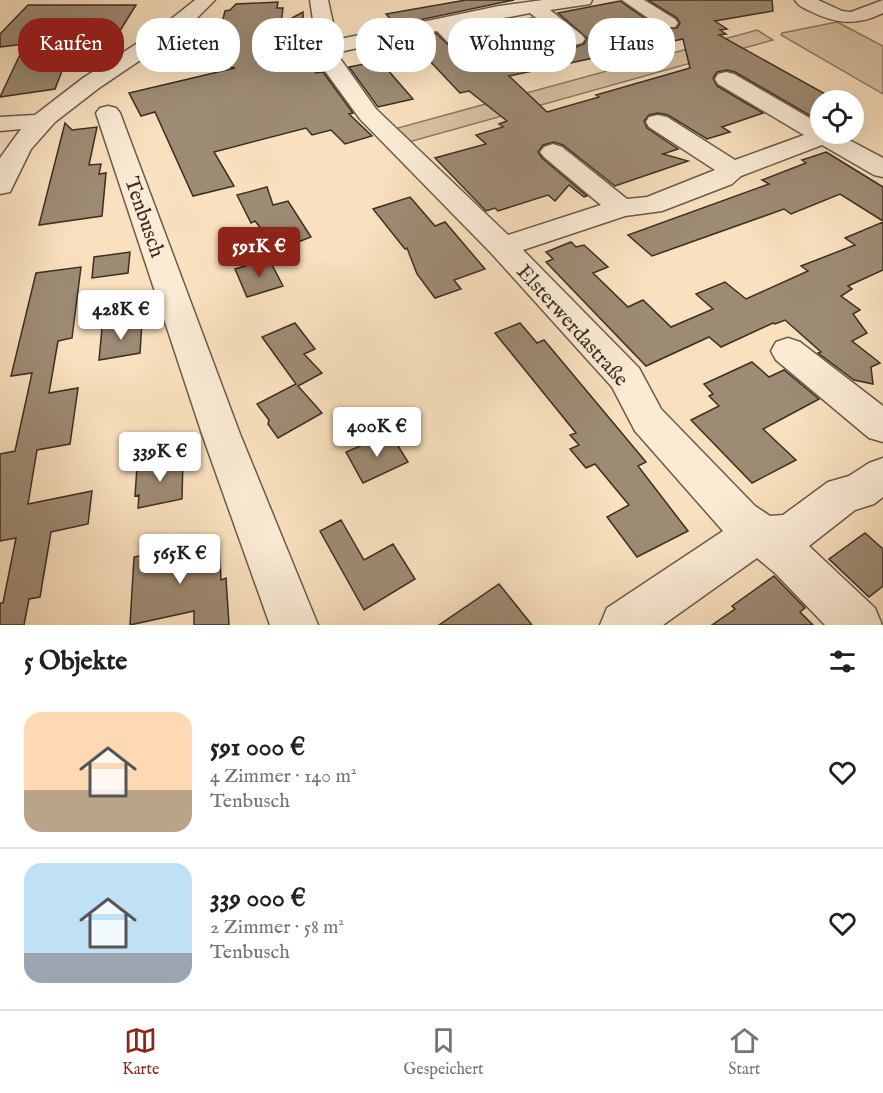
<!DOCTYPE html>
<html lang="de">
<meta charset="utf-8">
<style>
body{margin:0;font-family:"IM FELL English",serif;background:#f6f6f6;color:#202124;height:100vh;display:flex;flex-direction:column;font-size:22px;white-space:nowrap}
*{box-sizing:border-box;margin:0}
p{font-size:20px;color:#757577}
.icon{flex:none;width:33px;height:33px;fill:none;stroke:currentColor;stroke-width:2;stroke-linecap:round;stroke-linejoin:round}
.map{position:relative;height:625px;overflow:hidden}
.drawer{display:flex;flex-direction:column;background:#fff;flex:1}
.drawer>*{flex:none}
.guide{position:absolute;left:18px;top:18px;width:848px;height:54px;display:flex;gap:12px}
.tools{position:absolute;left:810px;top:90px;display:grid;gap:12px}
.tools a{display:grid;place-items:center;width:54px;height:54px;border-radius:50%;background:#fff;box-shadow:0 6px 24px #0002;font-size:30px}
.price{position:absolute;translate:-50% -51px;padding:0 14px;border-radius:6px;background:#fff;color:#222;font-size:20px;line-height:39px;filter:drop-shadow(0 2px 3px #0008)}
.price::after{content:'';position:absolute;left:50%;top:36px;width:18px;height:14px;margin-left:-9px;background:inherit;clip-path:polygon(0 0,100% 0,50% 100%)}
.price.on{background:#8f2418;color:#fff}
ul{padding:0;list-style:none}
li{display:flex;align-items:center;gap:18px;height:150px;padding:0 24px}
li+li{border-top:2px solid #e0e0e0}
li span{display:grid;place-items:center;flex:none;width:168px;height:120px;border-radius:18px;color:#555}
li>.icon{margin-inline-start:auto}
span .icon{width:72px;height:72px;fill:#fffc;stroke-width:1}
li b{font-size:26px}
h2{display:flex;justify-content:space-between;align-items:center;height:72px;padding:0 24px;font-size:26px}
.tag{padding:0 21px;border-radius:24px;background:#fff;box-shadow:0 6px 24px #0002;font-size:21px;line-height:54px}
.tag.on{background:#8f2418;color:#fff}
.dock{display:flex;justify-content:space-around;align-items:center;height:84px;border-top:2px solid #e0e0e0;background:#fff;font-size:16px;color:#757577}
.dock a{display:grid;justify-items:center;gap:3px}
.dock .on{color:#8f2418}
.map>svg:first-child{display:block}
.green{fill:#d9c2a4;stroke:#8a7864;stroke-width:1.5}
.building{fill:#9e8b74;stroke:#3b2f23;stroke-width:1.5;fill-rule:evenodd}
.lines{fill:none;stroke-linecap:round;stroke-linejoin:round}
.minor-casing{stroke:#6a5b4a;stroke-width:3}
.minor{fill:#fbebd5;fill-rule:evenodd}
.labels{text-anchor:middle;stroke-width:6;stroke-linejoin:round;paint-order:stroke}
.street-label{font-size:21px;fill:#3b2f23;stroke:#fbebd5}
</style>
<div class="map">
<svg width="883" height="625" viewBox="0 0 883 625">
<rect width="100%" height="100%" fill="#f9e0be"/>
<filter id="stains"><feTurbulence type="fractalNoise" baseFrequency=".00333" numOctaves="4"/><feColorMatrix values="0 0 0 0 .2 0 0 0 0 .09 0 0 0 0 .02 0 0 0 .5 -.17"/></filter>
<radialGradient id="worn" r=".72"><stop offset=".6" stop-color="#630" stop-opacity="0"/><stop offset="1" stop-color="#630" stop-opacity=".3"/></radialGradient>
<!-- green -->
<path class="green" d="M 837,22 L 883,46 L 883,94 L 781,35 L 782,33 Z
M 757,30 L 773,40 L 409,142 L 394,129 Z"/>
<!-- building -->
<path class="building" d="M 466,0 L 514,0 L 396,25 L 386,14 Z
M 648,0 L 772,0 L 773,11 L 715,21 L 727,29 L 720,30 L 726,34 L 719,35 L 836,100 L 820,100 L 820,118 L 813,114 L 809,115 L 735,72 L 727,70 L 717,72 L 713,78 L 717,86 L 763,113 L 722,127 L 730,132 L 707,139 L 668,115 L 658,113 L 649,115 L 644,121 L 647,128 L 678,149 L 663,154 L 688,161 L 615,186 L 563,145 L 554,142 L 543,145 L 538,152 L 542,158 L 587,196 L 584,197 L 569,185 L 555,201 L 548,195 L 498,211 L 495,208 L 486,211 L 435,158 L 486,144 L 476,135 L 503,127 L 499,124 L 507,121 L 469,91 L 460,93 L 409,39 L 436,33 L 462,58 L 476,64 L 483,63 L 488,54 L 461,28 L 487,23 L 483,27 L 532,18 L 567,45 L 576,47 L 584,44 L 587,38 L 558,13 L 620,1 L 660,29 L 677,28 L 680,23 L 677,18 ZM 683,39 L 690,68 L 596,95 L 599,97 L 547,112 L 509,76 Z
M 278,2 L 277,8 L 283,8 L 281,24 L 303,12 L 304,61 L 307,60 L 316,73 L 323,72 L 353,113 L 349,114 L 372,136 L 345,144 L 331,130 L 312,135 L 306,128 L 214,152 L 234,186 L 193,196 L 155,112 L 141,116 L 129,93 L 235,68 L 181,60 L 184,57 L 170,55 L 200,32 L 219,35 L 225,11 L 230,10 L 236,4 Z
M 28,5 L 136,5 L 108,50 L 103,42 L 73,42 L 55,89 L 0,97 L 25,44 L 0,47 L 0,34 Z
M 380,61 L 413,99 L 378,107 L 349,67 Z
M 65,123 L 72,130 L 97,127 L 89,165 L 101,164 L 99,174 L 106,173 L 102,216 L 39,225 Z
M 826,152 L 883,187 L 883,221 L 840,194 L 791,214 L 784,209 L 652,256 L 628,235 L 769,184 L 762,180 L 806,163 L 802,160 Z
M 267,187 L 273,205 L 288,201 L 311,237 L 278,250 L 255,221 L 251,223 L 237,195 Z
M 410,197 L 435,226 L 445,222 L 485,269 L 454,280 L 461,289 L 435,298 L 417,274 L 407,248 L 405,249 L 373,209 Z
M 883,222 L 883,270 L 848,286 L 852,289 L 841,296 L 860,310 L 853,314 L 867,333 L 852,341 L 880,363 L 871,367 L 873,384 L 854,380 L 818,353 L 821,352 L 785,320 L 775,324 L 773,323 L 721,347 L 709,337 L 646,366 L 546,262 L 553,259 L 546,252 L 571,242 L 576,247 L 584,245 L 608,267 L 593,273 L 628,307 L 643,300 L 671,327 L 713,309 L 696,294 L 725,282 L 746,299 L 808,271 L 801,266 L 855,245 L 845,238 Z
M 130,252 L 128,273 L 92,278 L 94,257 Z
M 269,259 L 283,286 L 247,297 L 235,269 Z
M 81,267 L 72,338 L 58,341 L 49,393 L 78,388 L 70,444 L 37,450 L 28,504 L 92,491 L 88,524 L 51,532 L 40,597 L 29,599 L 24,625 L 0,625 L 0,603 L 3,603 L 16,538 L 0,541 L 0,454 L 15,451 L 32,373 L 11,376 L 36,273 Z
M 142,322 L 140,353 L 99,360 L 102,328 Z
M 295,323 L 315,349 L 304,354 L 322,373 L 298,386 L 322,413 L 278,438 L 268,424 L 269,420 L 257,404 L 296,384 L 262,337 Z
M 520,323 L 537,343 L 544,340 L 646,462 L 638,466 L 688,531 L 637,557 L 607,517 L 629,505 L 595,464 L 586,468 L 570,449 L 579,445 L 570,435 L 576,433 L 495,333 Z
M 752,362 L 769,377 L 784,370 L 819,399 L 763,429 L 796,460 L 752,483 L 691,420 L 719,406 L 709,396 L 713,394 L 704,384 Z
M 390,433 L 408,462 L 363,483 L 346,452 Z
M 183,458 L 182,499 L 138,508 L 139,495 L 135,496 L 137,467 Z
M 341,520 L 364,560 L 393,544 L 415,579 L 364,610 L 320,531 Z
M 865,533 L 883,549 L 883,586 L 869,597 L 829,559 Z
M 219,539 L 221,580 L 226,578 L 229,625 L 194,625 L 194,611 L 130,625 L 134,557 Z
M 774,576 L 805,608 L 800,612 L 813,625 L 712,625 L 735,609 L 732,606 Z
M 499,584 L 532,625 L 439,625 Z"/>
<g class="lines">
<!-- minor casing -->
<g class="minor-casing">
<path id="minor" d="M 195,0 L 215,0 L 192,23 L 170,40 L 99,88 L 55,122 L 31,149 L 10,192 L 0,194 L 0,158 L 21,129 L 0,131 L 0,117 L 35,115 L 83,78 L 155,32 Z
M 310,0 L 328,0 L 336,37 L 340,39 L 499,6 L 543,0 L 592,0 L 590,4 L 550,10 L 582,35 L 585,39 L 582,43 L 575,45 L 568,43 L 530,13 L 456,27 L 486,56 L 483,61 C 464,65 450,43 437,31 L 344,51 L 337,54 L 376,109 L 508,235 L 601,205 L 544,157 L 540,152 L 544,147 L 553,144 L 562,147 L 627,199 L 647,197 L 715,170 L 649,127 L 646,122 L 649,117 L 658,115 L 667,117 L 735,160 L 804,135 L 718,84 L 715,79 L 718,74 L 726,72 L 734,74 L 820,124 L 820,134 L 838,134 L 883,158 L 883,177 L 874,175 L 822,145 L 741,176 L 732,184 L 662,211 L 625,216 L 523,250 L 639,368 L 661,409 L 755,506 L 770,516 L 783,515 L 828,482 L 849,476 L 869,463 L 883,458 L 883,497 L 874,504 L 855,510 L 809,546 L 875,608 L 882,625 L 825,625 L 775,573 L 757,558 L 663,625 L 600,625 L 607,608 L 723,531 L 635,431 L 612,387 L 492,254 L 360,119 L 317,60 L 315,52 L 321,46 L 316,40 Z
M 622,0 L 644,0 L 675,19 L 678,23 L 675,27 L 661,27 Z
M 795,0 L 818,0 L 842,11 L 851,12 L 883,0 L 883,13 C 856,26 836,24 810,11 C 804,8 798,6 795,0 Z
M 108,106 L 116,108 L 120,113 L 240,434 L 318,625 L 270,625 L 202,434 L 96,113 L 100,108 Z
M 788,338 L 800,342 L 883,406 L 883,442 L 869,438 L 776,360 L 771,351 L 776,342 Z"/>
</g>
<!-- minor -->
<use href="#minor" class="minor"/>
</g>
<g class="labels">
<!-- street labels -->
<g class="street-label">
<text transform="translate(145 217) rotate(71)" y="7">Tenbusch</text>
<text transform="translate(573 325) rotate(48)" y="7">Elsterwerdastraße</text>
</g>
</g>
<rect width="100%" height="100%" filter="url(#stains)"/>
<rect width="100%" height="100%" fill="url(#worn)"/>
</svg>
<div class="tools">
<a><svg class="icon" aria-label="locate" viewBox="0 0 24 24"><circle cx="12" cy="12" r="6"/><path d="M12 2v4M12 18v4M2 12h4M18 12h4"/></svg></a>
</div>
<b class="price on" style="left:259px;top:278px">591K €</b>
<b class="price" style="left:121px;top:341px">428K €</b>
<b class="price" style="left:377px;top:458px">400K €</b>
<b class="price" style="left:160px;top:483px">339K €</b>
<b class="price" style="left:180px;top:585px">565K €</b>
<div class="guide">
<a class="tag on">Kaufen</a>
<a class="tag">Mieten</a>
<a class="tag">Filter</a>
<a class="tag">Neu</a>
<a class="tag">Wohnung</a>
<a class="tag">Haus</a>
</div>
</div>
<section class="drawer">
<h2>5 Objekte<svg class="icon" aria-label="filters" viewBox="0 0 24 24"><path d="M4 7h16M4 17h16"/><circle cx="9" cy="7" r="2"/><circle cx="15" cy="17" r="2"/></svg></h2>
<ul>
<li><span style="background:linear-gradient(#ffd9b3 65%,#b9a48a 0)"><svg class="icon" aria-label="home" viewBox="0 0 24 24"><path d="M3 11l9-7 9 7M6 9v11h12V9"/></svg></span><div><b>591 000 €</b><p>4 Zimmer · 140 m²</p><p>Tenbusch</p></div><svg class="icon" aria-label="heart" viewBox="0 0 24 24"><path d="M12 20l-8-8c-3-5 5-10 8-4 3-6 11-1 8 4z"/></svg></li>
<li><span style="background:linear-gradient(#bfe0f5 75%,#9aa5b1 0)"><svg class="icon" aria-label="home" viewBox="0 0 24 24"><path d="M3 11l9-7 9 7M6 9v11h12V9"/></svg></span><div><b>339 000 €</b><p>2 Zimmer · 58 m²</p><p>Tenbusch</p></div><svg class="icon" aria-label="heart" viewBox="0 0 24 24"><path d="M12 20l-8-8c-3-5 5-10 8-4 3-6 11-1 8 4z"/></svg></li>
</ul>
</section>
<nav class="dock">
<a class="on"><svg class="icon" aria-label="map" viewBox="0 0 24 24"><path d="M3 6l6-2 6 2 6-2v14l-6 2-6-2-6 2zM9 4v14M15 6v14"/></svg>Karte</a>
<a><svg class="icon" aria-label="saved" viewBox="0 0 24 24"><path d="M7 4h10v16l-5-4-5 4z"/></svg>Gespeichert</a>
<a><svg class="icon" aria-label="home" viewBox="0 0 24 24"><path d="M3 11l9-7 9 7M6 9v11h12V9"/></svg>Start</a>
</nav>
